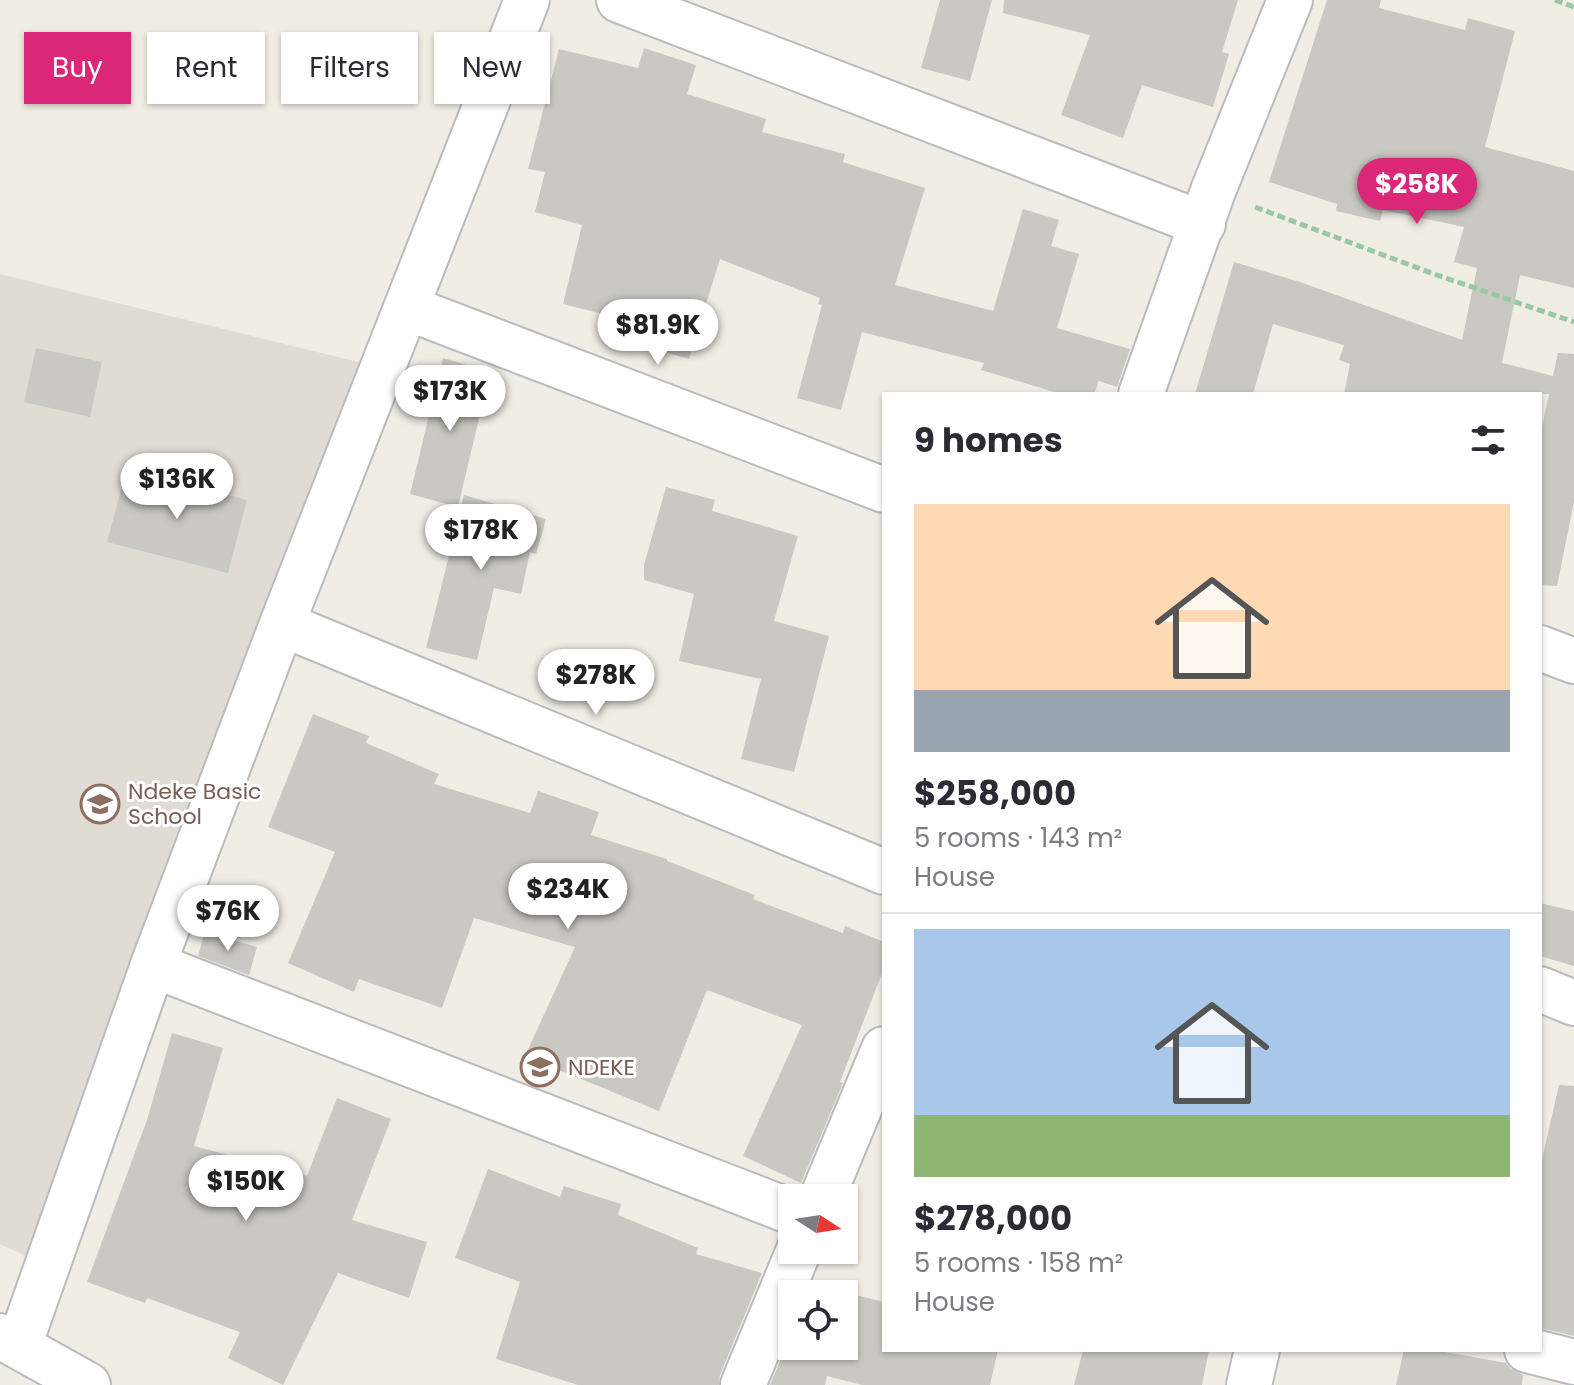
<!DOCTYPE html>
<meta charset="utf-8">
<style>
body{margin:0;font-family:Poppins,sans-serif;background:#f7f7f7;color:#2b2b33;height:100vh;display:flex;flex-direction:column;font-size:30px;white-space:nowrap}
*{box-sizing:border-box;margin:0}
p{font-size:26px;color:#7c7c81}
.icon{flex:none;width:44px;height:44px;fill:none;stroke:currentColor;stroke-width:2;stroke-linecap:round;stroke-linejoin:round}
.map{position:relative;flex:1;overflow:hidden}
.side{position:absolute;left:882px;top:392px;width:660px;height:960px;display:flex;flex-direction:column;background:#fff;border-radius:0px;box-shadow:0 2px 6px #0004}
.side>*{flex:none}
.hud{position:absolute;left:24px;top:32px;width:738px;height:72px;display:flex;gap:16px}
.needle{width:52px;rotate:102deg}
.buttons{position:absolute;left:778px;top:1184px;display:grid;gap:16px}
.buttons a{display:grid;place-items:center;width:80px;height:80px;border-radius:0px;background:#fff;box-shadow:0 2px 6px #0004;font-size:40px}
.price{position:absolute;translate:-50% -68px;padding:0 18px;border-radius:28px;background:#fff;color:#222;font-size:26px;line-height:52px;filter:drop-shadow(0 2px 4px #0008)}
.price::after{content:'';position:absolute;left:50%;top:48px;width:24px;height:18px;margin-left:-12px;background:inherit;clip-path:polygon(0 0,100% 0,50% 100%)}
.price.on{background:#db2777;color:#fff}
ul{padding:0;list-style:none}
li{display:grid;align-content:center;gap:16px;height:424px;padding:0 32px}
li+li{border-top:2px solid #e1e1e2}
li span{display:grid;place-items:center;height:248px;border-radius:0px;color:#555}
li>.icon{margin-inline-start:auto}
span .icon{width:144px;height:144px;fill:#fffc;stroke-width:1}
li b{font-size:34px}
h2{display:flex;justify-content:space-between;align-items:center;height:96px;padding:0 32px;font-size:34px}
.pill{padding:0 28px;border-radius:0px;background:#fff;box-shadow:0 2px 6px #0004;font-size:28px;line-height:72px}
.pill.on{background:#db2777;color:#fff}
.map>svg:first-child{display:block}
.education{fill:#e0dcd3}
.building{fill:#cac8c2}
.lines{fill:none;stroke-linecap:round;stroke-linejoin:round}
.minor-casing{stroke:#b8bbbf;stroke-width:48}
.path{stroke:#9ac8a6;stroke-width:5;stroke-dasharray:8 4;stroke-linecap:butt}
.minor{stroke:#fff;stroke-width:44}
.labels{text-anchor:middle;stroke-width:6;stroke-linejoin:round;paint-order:stroke}
.education-label{font-size:22px;fill:#785e54;stroke:#fff;text-anchor:start}
</style>
<div class="map">
<svg width="1574" height="1385" viewBox="0 0 1574 1385">
<rect width="100%" height="100%" fill="#f0ede5"/>
<!-- education -->
<path class="education" d="M 0,274 L 366,364 L 28,1257 L 0,1244 Z"/>
<!-- building -->
<path class="building" d="M 940,0 L 992,0 L 970,81 L 921,68 Z
M 1004,0 L 1238,0 L 1222,52 L 1229,54 L 1213,107 L 1142,85 L 1123,138 L 1061,115 L 1090,35 L 1003,13 Z
M 1327,0 L 1381,0 L 1379,8 L 1465,30 L 1468,18 L 1515,31 L 1485,147 L 1574,171 L 1574,288 L 1520,275 L 1502,363 L 1553,376 L 1558,353 L 1574,354 L 1574,502 L 1557,586 L 1540,585 L 1540,436 L 1549,394 L 1344,394 L 1350,364 L 1339,360 L 1344,345 L 1273,324 L 1253,394 L 1195,394 L 1234,262 L 1300,282 L 1462,340 L 1477,268 L 1454,262 L 1464,227 L 1383,210 L 1380,221 L 1336,211 L 1337,204 L 1269,182 Z
M 644,48 L 696,65 L 687,94 L 766,119 L 762,132 L 845,154 L 843,162 L 925,188 L 895,285 L 993,311 L 1023,209 L 1059,220 L 1051,246 L 1079,254 L 1057,328 L 1130,349 L 1117,387 L 1099,381 L 1094,394 L 1061,394 L 981,370 L 984,363 L 862,332 L 841,410 L 797,398 L 822,305 L 818,304 L 820,298 L 720,259 L 689,359 L 637,344 L 643,324 L 563,304 L 582,225 L 535,212 L 545,172 L 528,169 L 559,49 L 638,68 Z
M 36,348 L 102,362 L 90,417 L 24,402 Z
M 443,358 L 490,372 L 458,507 L 410,494 Z
M 127,468 L 247,500 L 228,573 L 107,542 Z
M 666,487 L 715,500 L 712,511 L 798,536 L 774,621 L 829,636 L 794,772 L 741,759 L 761,679 L 679,661 L 694,594 L 644,580 L 644,565 Z
M 464,495 L 546,519 L 536,554 L 530,552 L 521,594 L 494,588 L 477,660 L 426,648 Z
M 313,714 L 369,736 L 366,743 L 439,774 L 434,784 L 530,813 L 538,791 L 599,812 L 591,835 L 667,859 L 667,861 L 755,895 L 753,899 L 843,933 L 845,926 L 884,942 L 884,968 L 840,1082 L 843,1083 L 801,1183 L 743,1156 L 802,1025 L 707,990 L 659,1111 L 525,1056 L 575,947 L 474,918 L 442,1008 L 359,979 L 354,992 L 288,963 L 335,852 L 268,827 Z
M 1540,903 L 1574,911 L 1574,966 L 1540,956 Z
M 205,932 L 257,947 L 249,975 L 198,956 Z
M 172,1033 L 223,1048 L 194,1146 L 307,1176 L 337,1098 L 391,1119 L 352,1220 L 427,1242 L 409,1298 L 338,1273 L 283,1385 L 228,1358 L 240,1332 L 147,1298 L 145,1303 L 87,1282 L 147,1120 Z
M 1559,1085 L 1574,1086 L 1574,1336 L 1540,1328 L 1540,1168 Z
M 488,1169 L 560,1197 L 564,1186 L 621,1204 L 618,1215 L 698,1248 L 696,1254 L 762,1273 L 720,1375 L 719,1385 L 578,1385 L 496,1359 L 520,1282 L 455,1258 Z
M 815,1285 L 884,1302 L 884,1350 L 998,1350 L 990,1385 L 862,1385 L 827,1376 L 825,1385 L 770,1385 L 792,1332 L 792,1346 L 844,1346 L 844,1294 L 808,1294 L 811,1287 L 814,1288 Z
M 1083,1350 L 1209,1350 L 1202,1385 L 1074,1385 Z
M 1404,1350 L 1434,1350 L 1506,1363 L 1510,1368 L 1523,1375 L 1522,1385 L 1396,1385 Z"/>
<g class="lines">
<!-- minor casing -->
<g class="minor-casing">
<path id="minor" d="M 619,0 L 1203,224
M 408,308 L 884,490
M 1141,394 L 1213,191 L 1290,0
M 282,624 L 884,872
M 1540,648 L 1574,661
M 153,965 L 792,1212
M 1540,989 L 1574,1003
M 822,1198 L 884,1049
M 0,1336 L 88,1385
M 19,1346 L 153,965 L 282,624 L 527,0
M 1527,1350 L 1574,1362
M 743,1385 L 799,1250
M 1249,1385 L 1257,1350"/>
</g>
<!-- path -->
<path class="path" d="M 1555,0 L 1574,7
M 1255,207 L 1434,274 L 1574,322"/>
<!-- minor -->
<use href="#minor" class="minor"/>
</g>
<!-- icons -->
<defs>
<g id="school-ring" transform="scale(2)"><circle r="9.5" fill="#fff" stroke="#8d6e63" stroke-width="1.5"/><path d="M0-5L7-2L0 1L-7-2ZM-4 1L0 2.5L4 1V4Q0 6-4 4Z" fill="#8d6e63"/></g>
</defs>
<g fill-rule="evenodd">
<use href="#school-ring" x="100" y="804"/>
<use href="#school-ring" x="540" y="1067"/>
</g>
<g class="labels">
<!-- education labels -->
<g class="education-label">
<text x="128" y="799">Ndeke Basic<tspan x="128" dy="25">School</tspan></text>
<text x="568" y="1075">NDEKE</text>
</g>
</g>
</svg>
<div class="buttons">
<a><svg class="needle" viewBox="-14 -14 28 28"><path d="M0-13l5 13h-10z" fill="#e53935"/><path d="M0 13l5-13h-10z" fill="#7c7c81"/></svg></a>
<a><svg class="icon" aria-label="locate" viewBox="0 0 24 24"><circle cx="12" cy="12" r="6"/><path d="M12 2v4M12 18v4M2 12h4M18 12h4"/></svg></a>
</div>
<b class="price on" style="left:1417px;top:226px">$258K</b>
<b class="price" style="left:658px;top:367px">$81.9K</b>
<b class="price" style="left:450px;top:433px">$173K</b>
<b class="price" style="left:177px;top:521px">$136K</b>
<b class="price" style="left:481px;top:572px">$178K</b>
<b class="price" style="left:596px;top:717px">$278K</b>
<b class="price" style="left:568px;top:931px">$234K</b>
<b class="price" style="left:228px;top:953px">$76K</b>
<b class="price" style="left:246px;top:1223px">$150K</b>
<div class="hud">
<a class="pill on">Buy</a>
<a class="pill">Rent</a>
<a class="pill">Filters</a>
<a class="pill">New</a>
</div>
<section class="side">
<h2>9 homes<svg class="icon" aria-label="filters" viewBox="0 0 24 24"><path d="M4 7h16M4 17h16"/><circle cx="9" cy="7" r="2"/><circle cx="15" cy="17" r="2"/></svg></h2>
<ul>
<li><span style="background:linear-gradient(#ffd9b3 75%,#9aa5b1 0)"><svg class="icon" aria-label="home" viewBox="0 0 24 24"><path d="M3 11l9-7 9 7M6 9v11h12V9"/></svg></span><div><b>$258,000</b><p>5 rooms · 143 m²</p><p>House</p></div></li>
<li><span style="background:linear-gradient(#a9c7e8 75%,#8fb573 0)"><svg class="icon" aria-label="home" viewBox="0 0 24 24"><path d="M3 11l9-7 9 7M6 9v11h12V9"/></svg></span><div><b>$278,000</b><p>5 rooms · 158 m²</p><p>House</p></div></li>
</ul>
</section>
</div>
